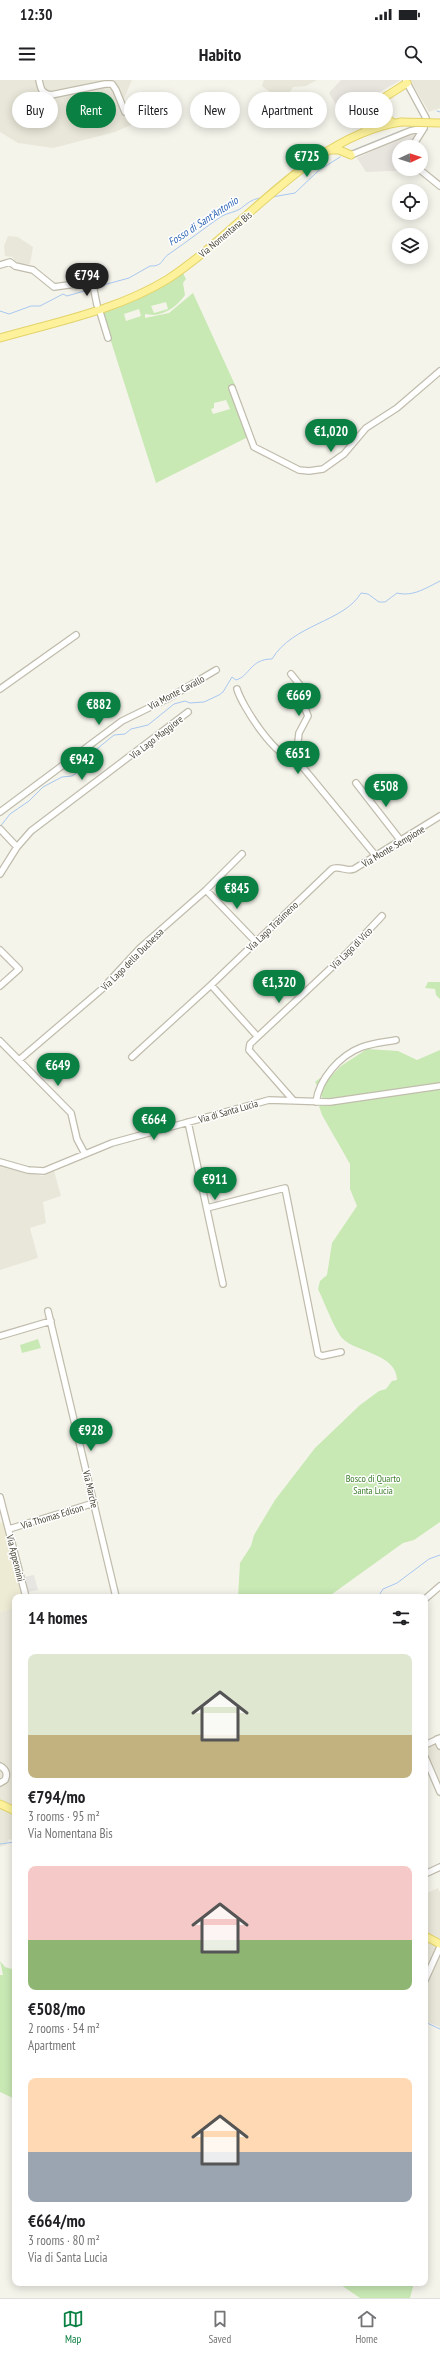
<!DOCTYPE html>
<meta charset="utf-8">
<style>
body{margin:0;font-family:"PT Sans Narrow",sans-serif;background:#f6f6f6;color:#202124;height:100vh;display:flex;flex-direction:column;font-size:15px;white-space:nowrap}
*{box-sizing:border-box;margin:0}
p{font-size:13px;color:#757577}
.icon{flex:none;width:22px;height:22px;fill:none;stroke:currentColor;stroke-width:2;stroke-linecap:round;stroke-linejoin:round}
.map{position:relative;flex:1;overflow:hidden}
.sheet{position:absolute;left:12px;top:1514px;width:416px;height:692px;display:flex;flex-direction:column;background:#fff;border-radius:8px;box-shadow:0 2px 10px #0003}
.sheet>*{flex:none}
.hud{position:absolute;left:12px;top:12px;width:416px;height:36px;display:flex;gap:8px}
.needle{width:26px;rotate:86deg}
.buttons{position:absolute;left:392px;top:60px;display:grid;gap:8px}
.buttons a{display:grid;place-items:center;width:36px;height:36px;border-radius:50%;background:#fff;box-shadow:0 2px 10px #0003;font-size:20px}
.price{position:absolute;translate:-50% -34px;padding:0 9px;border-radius:14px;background:#0b8043;color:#fff;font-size:13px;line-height:26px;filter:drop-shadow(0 1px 2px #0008)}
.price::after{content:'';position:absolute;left:50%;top:24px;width:12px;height:9px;margin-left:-6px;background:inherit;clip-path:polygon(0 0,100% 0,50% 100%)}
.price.active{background:#222;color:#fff}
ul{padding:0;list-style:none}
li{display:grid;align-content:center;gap:8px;height:212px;padding:0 16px}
li span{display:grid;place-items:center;height:124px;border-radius:8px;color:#555}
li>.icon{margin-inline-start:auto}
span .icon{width:72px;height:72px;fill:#fffc;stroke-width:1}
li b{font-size:17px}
h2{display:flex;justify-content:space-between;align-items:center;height:48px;padding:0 16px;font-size:17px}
.tag{padding:0 14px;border-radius:18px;background:#fff;box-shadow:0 2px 10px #0003;font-size:14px;line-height:36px}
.tag.active{background:#0b8043;color:#fff}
.status{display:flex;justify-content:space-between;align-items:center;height:28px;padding:0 20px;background:#fff;direction:ltr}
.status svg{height:11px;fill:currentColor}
header{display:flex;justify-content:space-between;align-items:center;height:52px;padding:0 16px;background:#fff;font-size:18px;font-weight:600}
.dock{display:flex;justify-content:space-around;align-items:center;height:56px;border-top:1px solid #e0e0e0;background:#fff;font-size:11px;color:#757577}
.dock a{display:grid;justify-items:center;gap:2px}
.dock .active{color:#0b8043}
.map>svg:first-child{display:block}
.residential{fill:#e9e7d9}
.industrial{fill:#e8e5df}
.education{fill:#eeebd5}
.green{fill:#c8e9b4;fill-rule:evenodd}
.parking{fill:#e7e6e2}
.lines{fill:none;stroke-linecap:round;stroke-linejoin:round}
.stream{stroke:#a8c7f0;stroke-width:1}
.minor-casing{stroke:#c1bdad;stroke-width:8}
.major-casing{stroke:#e3d36a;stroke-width:9}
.minor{stroke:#fff;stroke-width:5.5}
.major{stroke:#fdf29b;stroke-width:7}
.major-bridge-casing{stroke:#e3d36a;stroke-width:9;stroke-linecap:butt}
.major-bridge{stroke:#fdf29b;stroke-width:7}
.labels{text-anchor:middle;stroke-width:3;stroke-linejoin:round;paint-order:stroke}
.street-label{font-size:10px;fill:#494638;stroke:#fff}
.park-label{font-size:10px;fill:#3c7c2b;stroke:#fff}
.water-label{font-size:11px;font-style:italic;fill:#3167b6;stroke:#fff}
</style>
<div class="status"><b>12:30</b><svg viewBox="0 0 49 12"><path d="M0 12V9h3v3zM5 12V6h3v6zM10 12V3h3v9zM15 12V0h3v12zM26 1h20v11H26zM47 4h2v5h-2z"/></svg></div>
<header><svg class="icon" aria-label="menu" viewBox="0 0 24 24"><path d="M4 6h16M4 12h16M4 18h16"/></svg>Habito<svg class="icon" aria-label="search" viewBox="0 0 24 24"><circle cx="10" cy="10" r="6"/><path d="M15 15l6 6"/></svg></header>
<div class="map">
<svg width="440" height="2218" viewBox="0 0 440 2218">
<rect width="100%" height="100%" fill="#f5f4eb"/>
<!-- residential -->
<path class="residential" d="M 0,0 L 132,0 L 122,23 L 131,45 L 115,52 L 53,68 L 18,63 L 0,52 Z
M 264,0 L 317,0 L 306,6 L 293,7 L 283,22 L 262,6 Z
M 410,0 L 440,0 L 440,28 L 429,32 Z
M 8,156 L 18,157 L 33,167 L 30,184 L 15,184 L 13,177 L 5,176 L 4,166 Z
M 0,1087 L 43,1096 L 54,1091 L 61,1116 L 43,1122 L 46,1143 L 30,1148 L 38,1178 L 0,1190 Z
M 15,1528 L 15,1729 L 0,1721 L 0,1532 Z
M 440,1661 L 440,1714 L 425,1677 L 425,1668 Z
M 0,1727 L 15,1735 L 15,1761 L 9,1759 L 6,1765 L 0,1767 Z
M 438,1808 L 440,1812 L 440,1861 L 425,1853 L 425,1814 Z
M 425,1858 L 440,1866 L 440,1947 L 425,1941 Z"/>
<!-- industrial -->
<path class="industrial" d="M 341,0 L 401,0 L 375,15 L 378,17 L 363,42 L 358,40 L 347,43 L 329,13 Z
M 412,52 L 417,54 L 414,60 L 405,67 L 399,67 L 399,89 L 417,90 L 366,92 L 357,78 Z"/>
<!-- education -->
<path class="education" d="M 3,1442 L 22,1517 L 15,1517 L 15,1528 L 0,1532 L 0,1443 Z"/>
<!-- green -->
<path class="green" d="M 183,193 L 186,199 L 183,203 L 185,215 C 178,225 167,234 154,235 C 150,235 148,234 145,234 L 145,238 L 169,233 L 193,213 L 236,307 L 234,312 L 248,357 L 156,403 L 102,233 L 137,220 ZM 166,222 L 168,229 L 154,233 L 151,226 ZM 139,229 L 141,236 L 126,241 L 124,234 ZM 226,320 L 230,329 L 213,334 L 211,329 L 214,328 L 214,323 Z
M 428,902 L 440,902 L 440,919 L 436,915 L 435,909 L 425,908 Z
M 367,969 L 398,971 L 417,980 L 440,970 L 440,1442 L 414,1460 L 403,1463 L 328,1517 L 238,1517 L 240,1483 L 251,1466 L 254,1455 L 275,1420 L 315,1368 L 360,1325 L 379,1311 L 386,1309 L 392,1301 L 397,1300 C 397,1274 356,1272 343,1259 C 336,1253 323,1219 318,1209 L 320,1201 L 327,1195 L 332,1163 L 357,1126 L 350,1109 L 350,1084 L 322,1035 L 319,1026 L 325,1021 C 319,1015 320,1009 315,1002 L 320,998 L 328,999 L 341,986 Z
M 38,1259 L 41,1268 L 22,1273 L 20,1265 Z
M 0,1881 L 5,1887 L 15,1890 L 15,2019 L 0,2012 L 0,1895 L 3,1895 Z
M 338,2203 L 414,2203 L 410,2218 L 360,2218 Z"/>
<!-- parking -->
<path class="parking" d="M 34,1495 L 38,1510 L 27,1512 L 24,1497 Z"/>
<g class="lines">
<!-- stream -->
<path class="stream" d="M 437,31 L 440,32
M 351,71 L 403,50
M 272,117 L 295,113 L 318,91 L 340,77
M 96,207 L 129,198 L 150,186 C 163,187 162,178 169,174 C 187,162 204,148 222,136 C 228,133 235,132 240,129 C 247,124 251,119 261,118
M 0,231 L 9,234 L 31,226 L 40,226 L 63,214 L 67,216 L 91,209
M 0,747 L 10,734 L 29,721 L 43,707 L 62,697 L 72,696 L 84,688 L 92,673 L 114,655 L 125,654 L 131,649 L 148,645 L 174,624 L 185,621 L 190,623 L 204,622 L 219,615 L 223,612 L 232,597 L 236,600 C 250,596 250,579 272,579 C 293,544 344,542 361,513 L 368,514 L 379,522 L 385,522 L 397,513 C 413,517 426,508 440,501
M 378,1517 L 383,1509 L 397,1503 L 429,1479 L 440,1475
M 0,1764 L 15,1762
M 425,1942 L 440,1949"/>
<!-- minor casing -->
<g class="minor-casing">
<path id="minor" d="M 39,0 C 41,9 41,13 51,15 L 105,4 L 112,4 L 116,10 L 125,32
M 406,1 L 426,38 L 424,48 L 412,67
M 351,75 L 410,51 L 424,48
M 419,89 L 440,106
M 0,185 L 10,182 L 15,186 L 33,190 L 54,207 L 90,202 L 93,205 L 97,225
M 100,232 L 108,258
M 232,308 L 254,367 L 299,390 L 309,391 L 323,389 L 344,374 L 366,348 L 397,328 L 440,291
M 291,594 L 304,610 L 306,618 L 304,626 L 308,636 L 299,653 L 296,679
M 0,609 L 76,555
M 237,609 C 242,626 277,681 296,679 L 376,776
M 356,703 L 401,761
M 0,732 L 122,641 L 167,619 L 216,590
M 0,749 L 17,767
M 0,794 L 17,767 L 31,751 L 188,632
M 206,810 L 256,862
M 0,870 L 19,889 L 0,906
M 211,905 L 257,956
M 0,961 L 71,1033 L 77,1059 L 85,1074
M 132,977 L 211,905 L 332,789 C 339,785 346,792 354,789 L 440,736
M 19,980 L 102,909 L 140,868 L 206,810 L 242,774
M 293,1020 L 249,970 L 250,964 L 347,873 L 382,836
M 316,1022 C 319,999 340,975 362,967 C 373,963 385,962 396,960
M 188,1042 L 223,1204
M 0,1082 L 28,1090 L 44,1091 L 112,1063 L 269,1020 L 330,1022 L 440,1006
M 207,1128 L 285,1108 L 318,1274 L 322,1276 L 341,1272
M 48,1231 L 116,1517
M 0,1256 L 51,1241
M 0,1417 L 26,1517
M 9,1449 L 94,1423
M 425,1519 L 440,1506
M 437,1659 L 440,1666
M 425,1665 L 440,1658
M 425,1677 L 440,1712
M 0,1686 C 6,1689 8,1694 5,1700 L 0,1703
M 425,1794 L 440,1787
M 425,1900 L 440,1867"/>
</g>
<!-- major casing -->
<g class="major-casing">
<path id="major" d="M 380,25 L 383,35 L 393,43
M 364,52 L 385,17 L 407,3
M 329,70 L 339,70 L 351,75
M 0,258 C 56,242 118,230 168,199 C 243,150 310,56 401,42
M 0,1724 L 15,1731
M 425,1856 L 440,1864"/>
</g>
<!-- minor -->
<use href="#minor" class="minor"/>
<!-- major -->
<use href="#major" class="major"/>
<!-- major-bridge casing -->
<g class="major-bridge-casing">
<path id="major-bridge" d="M 401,42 L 440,43"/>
</g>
<!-- major-bridge -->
<use href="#major-bridge" class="major-bridge"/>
</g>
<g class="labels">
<!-- street labels -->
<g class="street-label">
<text transform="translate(225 154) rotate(-40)" y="4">Via Nomentana Bis</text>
<text transform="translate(176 612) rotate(-28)" y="4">Via Monte Cavallo</text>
<text transform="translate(156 657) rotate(-38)" y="4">Via Lago Maggiore</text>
<text transform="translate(393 766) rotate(-31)" y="4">Via Monte Sempione</text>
<text transform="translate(272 846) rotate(-44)" y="4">Via Lago Trasimeno</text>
<text transform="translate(351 868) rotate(-45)" y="4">Via Lago di Vico</text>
<text transform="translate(132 879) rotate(-45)" y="4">Via Lago della Duchessa</text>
<text transform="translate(228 1031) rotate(-16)" y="4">Via di Santa Lucia</text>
<text transform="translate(91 1409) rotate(77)" y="4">Via Marche</text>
<text transform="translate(52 1436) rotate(-17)" y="4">Via Thomas Edison</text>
<text transform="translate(16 1478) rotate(76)" y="4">Via Appennini</text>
</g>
<!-- park labels -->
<g class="park-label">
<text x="373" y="1402">Bosco di Quarto<tspan x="373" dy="12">Santa Lucia</tspan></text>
</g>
<!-- water labels -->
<g class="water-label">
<text transform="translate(203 141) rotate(-33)" y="4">Fosso di Sant'Antonio</text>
</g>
</g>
</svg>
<div class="buttons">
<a><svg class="needle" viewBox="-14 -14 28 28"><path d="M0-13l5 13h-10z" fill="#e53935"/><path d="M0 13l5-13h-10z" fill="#757577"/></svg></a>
<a><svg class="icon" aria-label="locate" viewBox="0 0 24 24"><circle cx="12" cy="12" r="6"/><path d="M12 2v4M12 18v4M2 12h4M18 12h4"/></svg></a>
<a><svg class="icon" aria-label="layers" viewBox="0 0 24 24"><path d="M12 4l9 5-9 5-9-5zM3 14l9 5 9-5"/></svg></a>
</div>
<b class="price" style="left:307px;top:98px">€725</b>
<b class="price active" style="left:87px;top:217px">€794</b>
<b class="price" style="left:331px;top:373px">€1,020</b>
<b class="price" style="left:299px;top:637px">€669</b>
<b class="price" style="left:99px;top:646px">€882</b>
<b class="price" style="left:298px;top:695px">€651</b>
<b class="price" style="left:82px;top:701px">€942</b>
<b class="price" style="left:386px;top:728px">€508</b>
<b class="price" style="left:237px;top:830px">€845</b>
<b class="price" style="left:279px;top:924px">€1,320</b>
<b class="price" style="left:58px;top:1007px">€649</b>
<b class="price" style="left:154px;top:1061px">€664</b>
<b class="price" style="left:215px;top:1121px">€911</b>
<b class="price" style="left:91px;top:1372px">€928</b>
<div class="hud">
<a class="tag">Buy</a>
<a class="tag active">Rent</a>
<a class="tag">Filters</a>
<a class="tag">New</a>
<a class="tag">Apartment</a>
<a class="tag">House</a>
</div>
<section class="sheet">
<h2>14 homes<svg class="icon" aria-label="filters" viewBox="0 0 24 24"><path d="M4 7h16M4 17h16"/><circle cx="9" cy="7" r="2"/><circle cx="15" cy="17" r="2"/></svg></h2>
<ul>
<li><span style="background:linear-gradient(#dfe7d0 65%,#c2b280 0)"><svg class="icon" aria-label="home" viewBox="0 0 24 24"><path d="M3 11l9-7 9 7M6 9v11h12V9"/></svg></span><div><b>€794/mo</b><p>3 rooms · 95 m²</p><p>Via Nomentana Bis</p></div></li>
<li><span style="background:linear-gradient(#f6c9c9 60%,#8fb573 0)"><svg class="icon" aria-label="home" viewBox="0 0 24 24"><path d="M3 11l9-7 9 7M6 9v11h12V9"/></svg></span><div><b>€508/mo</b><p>2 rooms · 54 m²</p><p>Apartment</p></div></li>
<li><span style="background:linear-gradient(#ffd9b3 60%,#9aa5b1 0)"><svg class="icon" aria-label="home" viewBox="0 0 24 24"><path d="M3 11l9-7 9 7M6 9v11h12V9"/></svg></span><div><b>€664/mo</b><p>3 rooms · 80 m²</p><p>Via di Santa Lucia</p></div></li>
</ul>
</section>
</div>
<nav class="dock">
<a class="active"><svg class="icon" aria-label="map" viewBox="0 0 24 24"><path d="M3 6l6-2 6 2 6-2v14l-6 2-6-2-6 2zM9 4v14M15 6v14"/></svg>Map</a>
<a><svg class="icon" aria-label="saved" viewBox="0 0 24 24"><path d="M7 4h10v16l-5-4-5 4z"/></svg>Saved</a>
<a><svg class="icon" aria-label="home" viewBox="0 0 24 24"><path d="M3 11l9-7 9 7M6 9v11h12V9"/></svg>Home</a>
</nav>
